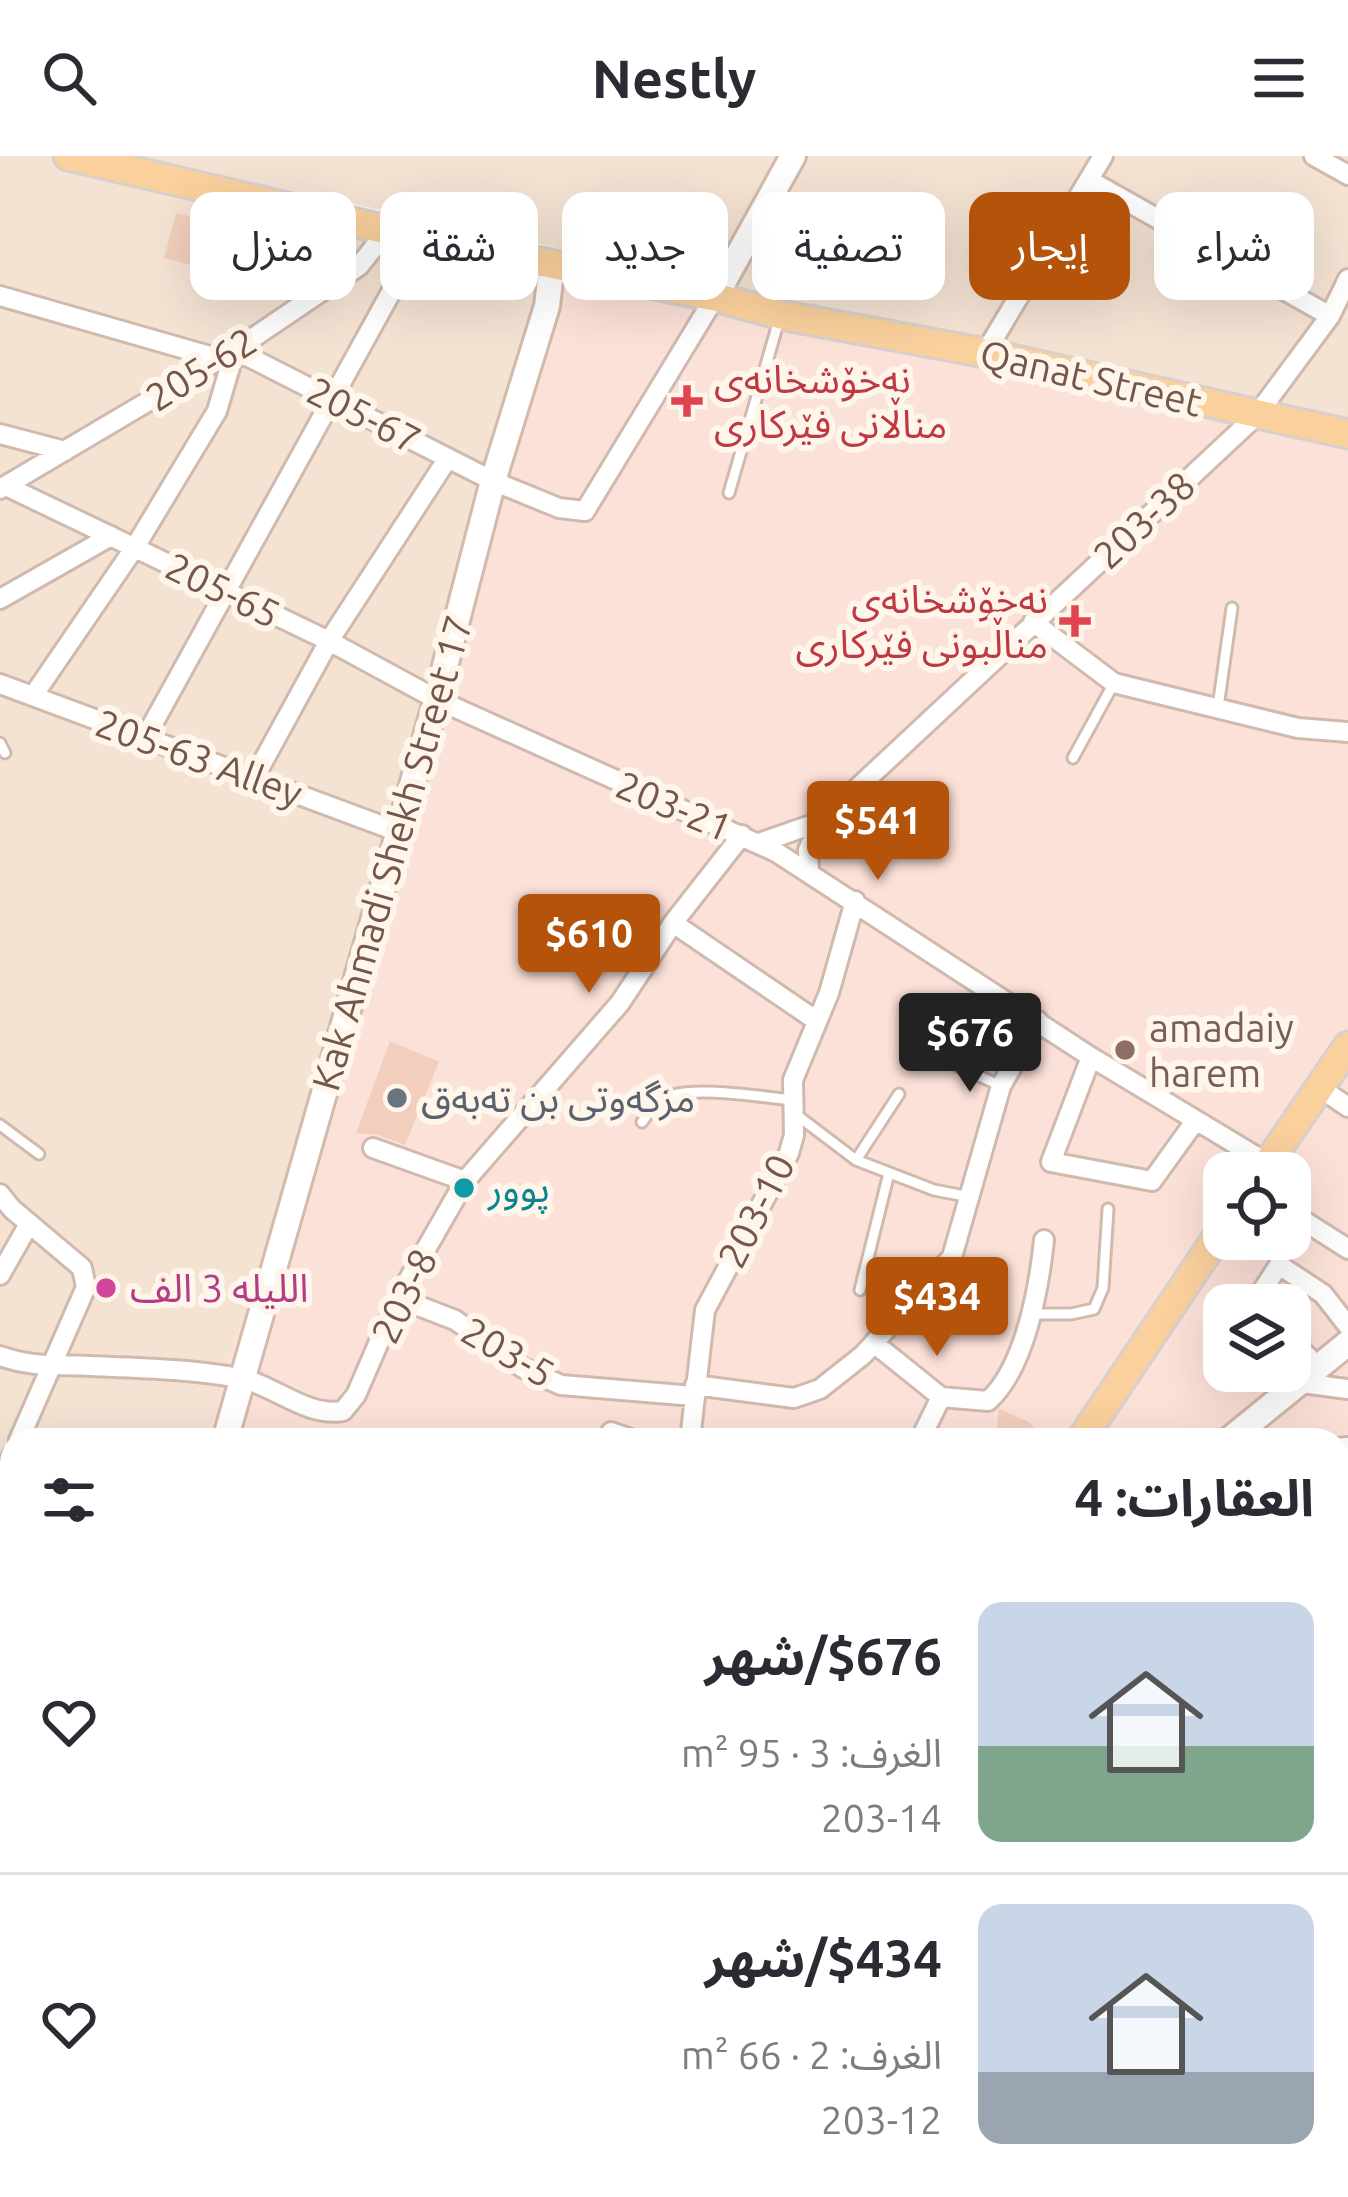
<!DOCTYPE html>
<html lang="ar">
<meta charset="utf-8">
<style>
body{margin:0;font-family:Ubuntu,"Noto Sans Arabic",sans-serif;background:#f2f2f3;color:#2b2b33;direction:rtl;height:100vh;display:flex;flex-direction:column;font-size:45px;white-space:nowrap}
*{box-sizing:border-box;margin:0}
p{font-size:39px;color:#7c7c81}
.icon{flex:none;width:66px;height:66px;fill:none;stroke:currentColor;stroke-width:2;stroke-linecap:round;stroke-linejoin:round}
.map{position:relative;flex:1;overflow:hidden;direction:ltr}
.side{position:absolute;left:0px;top:1272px;width:1350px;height:771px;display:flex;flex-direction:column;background:#fff;border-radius:36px 36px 0 0;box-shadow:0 12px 48px #0002;direction:rtl}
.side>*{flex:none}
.hud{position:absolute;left:36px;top:36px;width:1278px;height:108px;direction:rtl;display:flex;gap:24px}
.controls{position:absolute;left:1203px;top:996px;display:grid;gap:24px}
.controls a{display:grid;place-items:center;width:108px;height:108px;border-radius:24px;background:#fff;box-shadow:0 12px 48px #0002;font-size:60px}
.price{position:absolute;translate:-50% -102px;padding:0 27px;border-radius:12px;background:#b45309;color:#fff;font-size:39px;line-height:78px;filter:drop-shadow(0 3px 6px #0008)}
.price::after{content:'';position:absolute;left:50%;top:72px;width:36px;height:27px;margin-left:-18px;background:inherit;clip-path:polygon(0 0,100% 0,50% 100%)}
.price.selected{background:#222;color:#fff}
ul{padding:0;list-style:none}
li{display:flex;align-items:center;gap:36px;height:300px;padding:0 36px}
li+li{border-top:3px solid #e1e1e2}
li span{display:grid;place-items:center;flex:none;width:336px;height:240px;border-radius:24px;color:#555}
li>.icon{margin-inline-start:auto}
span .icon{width:144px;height:144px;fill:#fffc;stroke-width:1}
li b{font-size:51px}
h2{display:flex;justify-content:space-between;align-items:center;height:144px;padding:0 36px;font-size:51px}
.chip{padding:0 42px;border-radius:24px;background:#fff;box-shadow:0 12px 48px #0002;font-size:42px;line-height:108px}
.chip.selected{background:#b45309;color:#fff}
header{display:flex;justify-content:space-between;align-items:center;height:156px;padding:0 36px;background:#fff;font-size:54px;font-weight:700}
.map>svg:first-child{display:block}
.residential{fill:#f4e3d3}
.commercial{fill:#fce1d8;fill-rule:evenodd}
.building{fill:#f2cebc}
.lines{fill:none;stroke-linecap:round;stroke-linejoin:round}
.lane-casing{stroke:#d0baae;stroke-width:15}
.street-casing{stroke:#d0baae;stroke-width:24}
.secondary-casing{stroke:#d3baab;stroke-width:30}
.primary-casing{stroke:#d8d0cc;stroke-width:33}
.lane{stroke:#fff;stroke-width:9}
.street{stroke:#fff;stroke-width:18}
.secondary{stroke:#fff;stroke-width:24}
.primary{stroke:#fad19d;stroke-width:27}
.health-dot{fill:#e0444e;stroke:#fff6eb;stroke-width:4.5}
.education-dot{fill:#8d6e63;stroke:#fff6eb;stroke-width:4.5}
.worship-dot{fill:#6b7280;stroke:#fff6eb;stroke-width:4.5}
.culture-dot{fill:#0f9aa8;stroke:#fff6eb;stroke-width:4.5}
.hotel-dot{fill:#d1479c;stroke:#fff6eb;stroke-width:4.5}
.labels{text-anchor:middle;stroke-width:12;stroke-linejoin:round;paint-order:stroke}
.street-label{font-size:39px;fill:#75564a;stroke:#fff6eb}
.health-label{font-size:39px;fill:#be3a42;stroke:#fff6eb;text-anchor:start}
.education-label{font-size:39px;fill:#785e54;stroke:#fff6eb;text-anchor:start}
.worship-label{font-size:39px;fill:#5b616d;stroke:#fff6eb;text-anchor:start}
.culture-label{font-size:39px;fill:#0d838f;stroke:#fff6eb;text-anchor:start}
.hotel-label{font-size:39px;fill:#b23c85;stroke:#fff6eb;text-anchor:start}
</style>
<header><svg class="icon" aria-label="menu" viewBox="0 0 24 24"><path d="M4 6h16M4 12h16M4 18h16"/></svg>Nestly<svg class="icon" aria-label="search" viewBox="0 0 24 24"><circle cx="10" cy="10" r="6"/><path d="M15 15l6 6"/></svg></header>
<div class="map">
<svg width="1348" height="2041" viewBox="0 0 1348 2041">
<rect width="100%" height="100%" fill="#fcf1e5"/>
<!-- residential -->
<path class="residential" d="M 0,0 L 101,0 L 552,108 L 225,1284 L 12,1284 L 12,1804 L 0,1830 Z
M 131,0 L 1348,0 L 1348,262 L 985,197 L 715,141 L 555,91 Z
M 522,2031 L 928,2031 L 939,2041 L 514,2041 Z"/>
<!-- commercial -->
<path class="commercial" d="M 552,108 L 985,197 L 1348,261 L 1348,895 L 1265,1017 L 1224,1017 L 1224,1077 L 1083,1284 L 208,1284 L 223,1220 L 399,676 Z
M 1348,900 L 1348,2041 L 940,2041 L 928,2031 L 1338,2031 L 1338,1284 L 1086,1284 L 1224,1083 L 1290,1083 L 1290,1017 L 1268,1017 ZM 1224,1149 L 1290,1149 L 1290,1215 L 1224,1215 Z
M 12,1956 L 12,2031 L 522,2031 L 514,2041 L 0,2041 L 0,1959 Z"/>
<!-- building -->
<path class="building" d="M 176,57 L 218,67 L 207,113 L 164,102 Z
M 390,885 L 439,906 L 405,989 L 378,979 L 356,977 Z
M 999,1253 L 1029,1266 L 1035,1273 L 1031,1284 L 996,1279 Z"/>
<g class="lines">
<!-- lane casing -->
<g class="lane-casing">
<path id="lane" d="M 729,337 L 779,164
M 1218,551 L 1232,452
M 0,587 L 5,597
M 1073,602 L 1114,527
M 945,904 L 1001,930
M 794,957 L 856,1004 L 934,1034 L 970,1041
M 642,966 C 649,956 657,944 669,940 C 700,930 760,941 794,944
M 0,969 L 39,998
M 856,1004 L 899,938
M 860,1134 L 889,1017
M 1032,1158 L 1071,1158 L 1094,1153 L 1103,1132 L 1108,1053
M 1290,1176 L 1321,1208
M 1338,1317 L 1339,1358 L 1348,1379
M 1338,1971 L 1348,1971
M 1338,2024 L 1341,2025
M 1252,2041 L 1254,2031"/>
</g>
<!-- street casing -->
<g class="street-casing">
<path id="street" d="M 1314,0 L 1348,19
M 1089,24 L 1330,160
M 0,140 L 220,203
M 985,197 L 1103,0
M 0,278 L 65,295
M 6,330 L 329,485 L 436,543 L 776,696 L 1091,901 L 1267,1007
M 0,333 L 235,194 L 359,110 L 388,74
M 0,443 L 111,380
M 1033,466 L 1114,527 L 1298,572 L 1348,576
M 0,528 L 399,676
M 33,540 L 135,391 L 217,255 L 235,194 L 493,325 L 559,352 L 585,355 L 715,141
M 145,582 L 421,82
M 254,622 L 329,485 L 448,302
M 759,687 L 822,665
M 809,715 L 808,694 L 822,665 L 1256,260 L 1330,160 L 1348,123
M 673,767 L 817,865
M 1091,901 L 1051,1006 L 1152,1025 L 1196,964
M 1320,932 L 1348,951
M 373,992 L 465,1025
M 0,1038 L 12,1053 L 82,1112 L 86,1131 L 19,1284
M 1290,1056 L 1348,1093
M 1279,1109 L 1323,1138 L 1348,1170
M 0,1119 L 29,1068
M 398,1142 L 455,1164 L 523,1212 L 561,1229 L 694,1240
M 1253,1149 L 1279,1109 L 1283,1083
M 875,1188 L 941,1241 L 988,1245 C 1025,1212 1039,1132 1044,1084
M 0,1200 C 34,1212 56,1208 91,1210 C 140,1212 191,1213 239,1222 C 275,1229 305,1261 343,1255 L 356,1239 L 398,1142 L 465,1025 L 620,847 L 673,767 L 742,679
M 1302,1227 L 1348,1233
M 695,1229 L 794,1242 L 820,1233 L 863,1199 L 952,1101 L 1001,930 L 1038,865
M 611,1276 L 634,1284
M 690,1284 L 705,1154 L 789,997 L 794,979 L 793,924 L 829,837 L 855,745
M 920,1284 L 941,1241
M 1338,1292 L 1348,1291
M 0,1328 L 12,1300
M 1338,1594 L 1338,1617
M 1338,1708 L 1348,1710
M 1338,1877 L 1348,1876
M 668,2041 L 677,2031
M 855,2041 L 858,2031
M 1108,2041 L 1109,2031"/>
</g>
<!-- secondary casing -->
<g class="secondary-casing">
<path id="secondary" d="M 715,141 L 793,0
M 225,1284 L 435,549 L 493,325 L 547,150 L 552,108
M 1229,1284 L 1348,1187
M 0,1564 L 12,1571
M 0,1666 L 12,1647
M 1338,1759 L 1348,1760
M 0,1859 L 12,1825
M 928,2031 L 939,2041
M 514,2041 L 522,2031"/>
</g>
<!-- primary casing -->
<g class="primary-casing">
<path id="primary" d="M 68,0 L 421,82 L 715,141 L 781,159 L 985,197 L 1348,278
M 1261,1017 L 1348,890
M 1081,1284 L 1224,1071
M 0,1948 L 12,1946"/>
</g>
<!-- lane -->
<use href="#lane" class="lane"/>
<!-- street -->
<use href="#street" class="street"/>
<!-- secondary -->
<use href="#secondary" class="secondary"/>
<!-- primary -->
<use href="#primary" class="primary"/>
</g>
<!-- markers -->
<g class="health-dot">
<path d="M681 227h12v12h12v12h-12v12h-12v-12h-12v-12h12z"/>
<path d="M1069 447h12v12h12v12h-12v12h-12v-12h-12v-12h12z"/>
</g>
<circle class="education-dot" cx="1125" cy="894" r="12"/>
<circle class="worship-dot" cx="397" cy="942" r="12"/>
<circle class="culture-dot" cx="464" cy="1032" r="12"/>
<circle class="hotel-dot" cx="106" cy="1132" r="12"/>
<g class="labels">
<!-- street labels -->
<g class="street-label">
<text transform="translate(201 213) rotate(-32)" y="14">205-62</text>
<text transform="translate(1091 222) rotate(13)" y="14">Qanat Street</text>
<text transform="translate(364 259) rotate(27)" y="14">205-67</text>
<text transform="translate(1144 364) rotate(-43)" y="14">203-38</text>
<text transform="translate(223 434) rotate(26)" y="14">205-65</text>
<text transform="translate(199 602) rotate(20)" y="14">205-63 Alley</text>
<text transform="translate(674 650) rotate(23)" y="14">203-21</text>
<text transform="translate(392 697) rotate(-74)" y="14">Kak Ahmadi Shekh Street 17</text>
<text transform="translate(756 1055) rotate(-63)" y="14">203-10</text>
<text transform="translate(404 1140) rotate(-64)" y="14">203-8</text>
<text transform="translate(508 1196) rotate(30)" y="14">203-5</text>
</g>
<!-- health labels -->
<g class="health-label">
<text x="714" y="237">نەخۆشخانەی<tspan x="714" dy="45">مناڵانی فێركاری</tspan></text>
<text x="1048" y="457" text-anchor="end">نەخۆشخانەی<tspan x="1048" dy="45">مناڵبونی فێرکاری</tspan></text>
</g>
<!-- education labels -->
<g class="education-label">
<text x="1149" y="886">amadaiy<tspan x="1149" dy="45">harem</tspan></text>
</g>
<!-- worship labels -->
<g class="worship-label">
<text x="421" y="956">مزگەوتی بن تەبەق</text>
</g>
<!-- culture labels -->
<g class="culture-label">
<text x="488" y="1046">پوور</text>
</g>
<!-- hotel labels -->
<g class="hotel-label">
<text x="130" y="1146">الليله 3 الف</text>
</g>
</g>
</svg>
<div class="controls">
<a><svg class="icon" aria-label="locate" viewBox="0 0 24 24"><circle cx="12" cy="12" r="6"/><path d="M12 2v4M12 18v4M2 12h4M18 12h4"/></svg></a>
<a><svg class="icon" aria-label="layers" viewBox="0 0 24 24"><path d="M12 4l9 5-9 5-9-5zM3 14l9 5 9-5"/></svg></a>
</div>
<b class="price" style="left:878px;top:727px">$541</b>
<b class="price" style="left:589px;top:840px">$610</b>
<b class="price selected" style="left:970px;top:939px">$676</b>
<b class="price" style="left:937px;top:1203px">$434</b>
<div class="hud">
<a class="chip">شراء</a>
<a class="chip selected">إيجار</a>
<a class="chip">تصفية</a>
<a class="chip">جديد</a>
<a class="chip">شقة</a>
<a class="chip">منزل</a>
</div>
<section class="side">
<h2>العقارات: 4<svg class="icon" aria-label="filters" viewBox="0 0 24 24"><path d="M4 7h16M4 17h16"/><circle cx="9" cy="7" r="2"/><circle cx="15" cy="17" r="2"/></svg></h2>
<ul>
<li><span style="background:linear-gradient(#c9d6e8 60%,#7fa58c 0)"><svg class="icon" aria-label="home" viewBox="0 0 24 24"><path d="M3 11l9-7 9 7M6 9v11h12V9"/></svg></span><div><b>$676/شهر</b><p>الغرف: 3 · 95 m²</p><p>203-14</p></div><svg class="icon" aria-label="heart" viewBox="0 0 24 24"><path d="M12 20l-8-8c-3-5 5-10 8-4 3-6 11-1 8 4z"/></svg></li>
<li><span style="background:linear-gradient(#c9d6e8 70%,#9aa5b1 0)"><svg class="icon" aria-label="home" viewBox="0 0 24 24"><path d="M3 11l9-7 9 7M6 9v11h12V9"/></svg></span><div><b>$434/شهر</b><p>الغرف: 2 · 66 m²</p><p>203-12</p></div><svg class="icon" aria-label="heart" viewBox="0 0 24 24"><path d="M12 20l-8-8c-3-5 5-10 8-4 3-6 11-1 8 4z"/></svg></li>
</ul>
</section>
</div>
